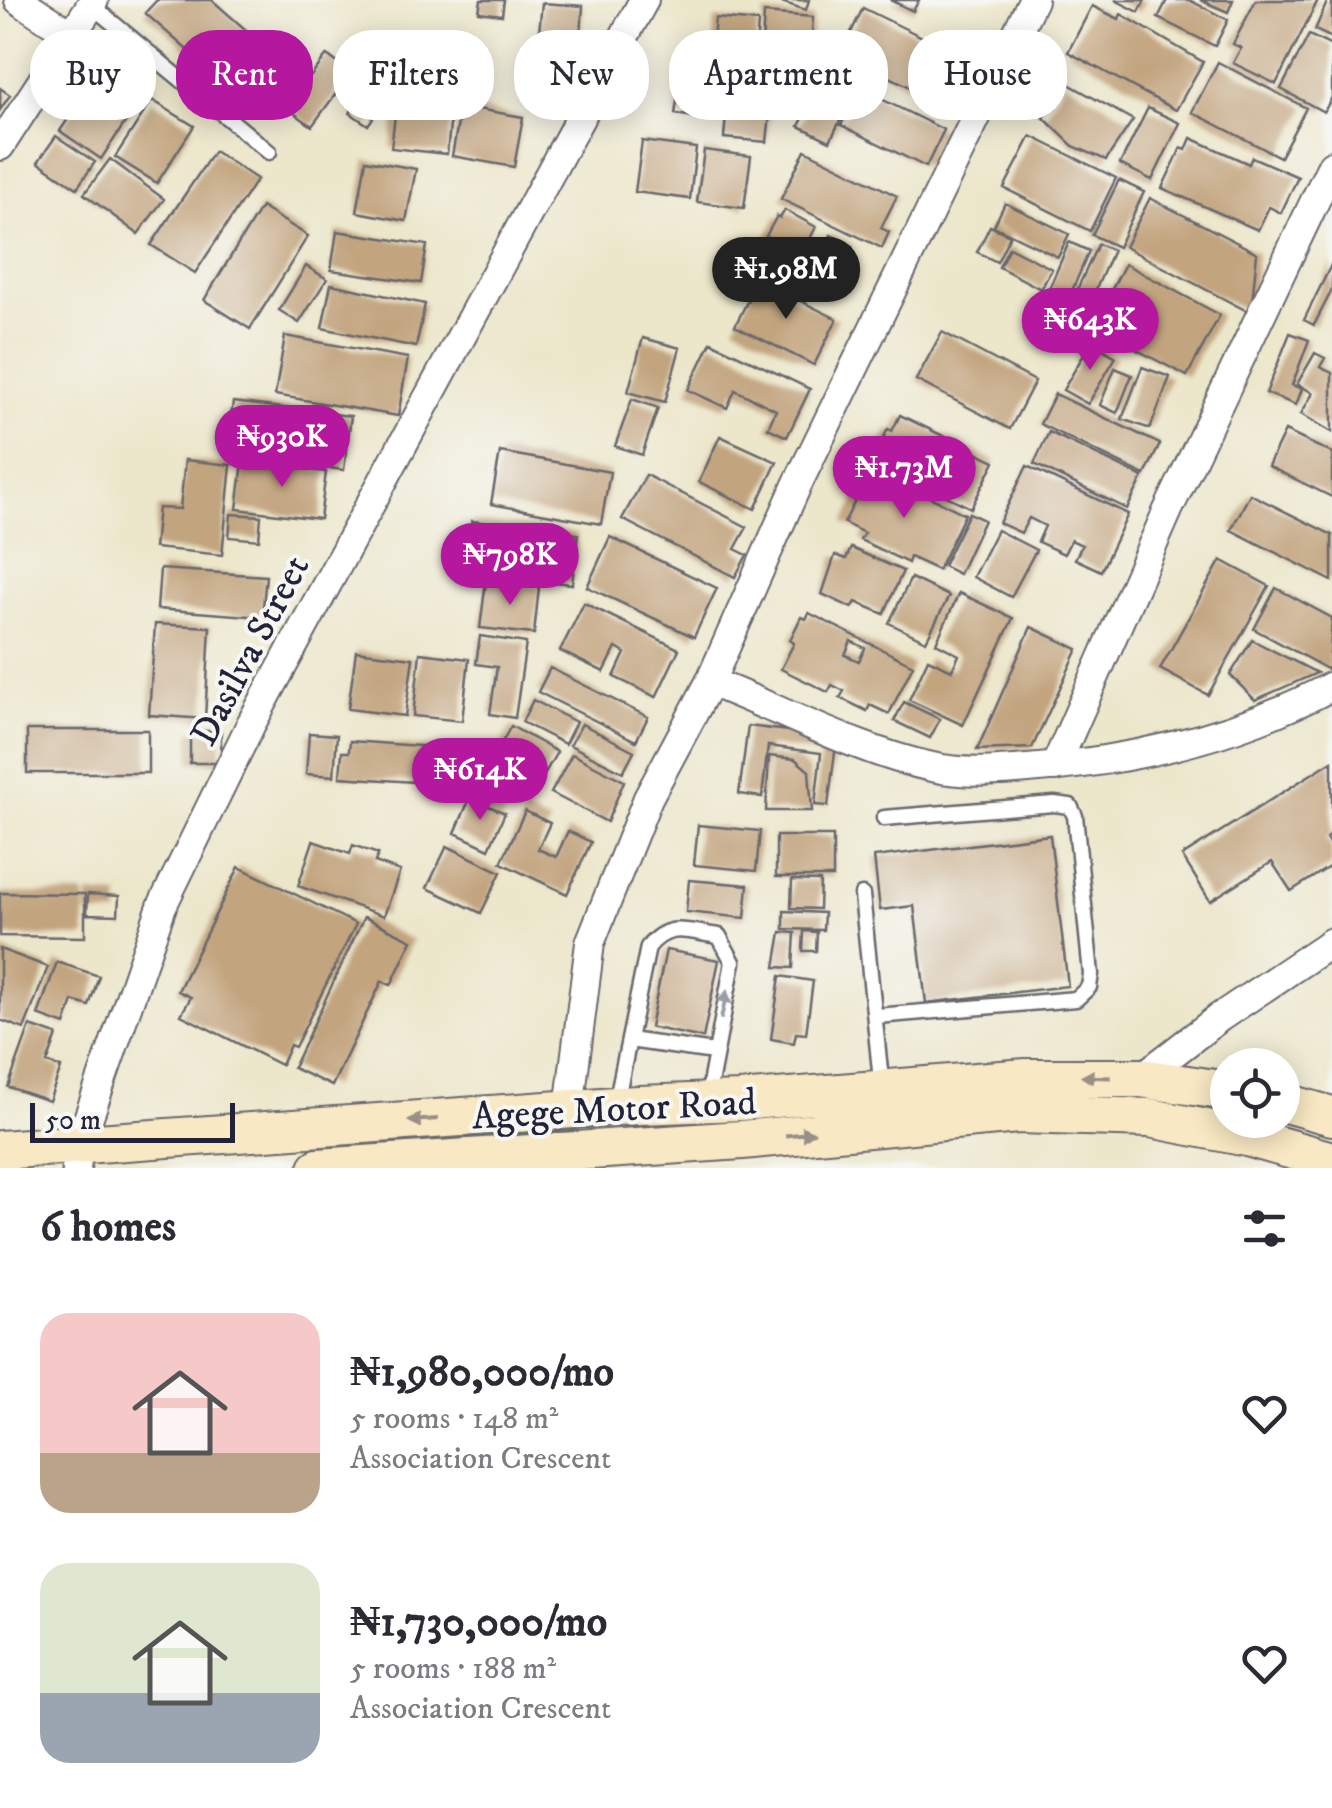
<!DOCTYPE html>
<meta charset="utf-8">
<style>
body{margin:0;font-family:"IM FELL DW Pica",serif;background:#f2f2f3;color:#2b2b33;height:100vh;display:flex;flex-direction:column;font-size:38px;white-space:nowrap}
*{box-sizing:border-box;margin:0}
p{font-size:32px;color:#7c7c81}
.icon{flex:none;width:55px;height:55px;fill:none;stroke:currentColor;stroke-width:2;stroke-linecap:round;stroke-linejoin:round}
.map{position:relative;height:1168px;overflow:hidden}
.sheet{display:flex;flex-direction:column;background:#fff;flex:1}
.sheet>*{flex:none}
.guide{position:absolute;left:30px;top:30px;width:1272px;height:90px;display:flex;gap:20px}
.fabs{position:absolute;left:1210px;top:1048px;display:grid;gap:20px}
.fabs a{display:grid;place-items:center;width:90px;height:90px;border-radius:50%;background:#fff;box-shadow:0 5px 25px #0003;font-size:50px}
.scale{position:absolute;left:30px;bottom:25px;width:205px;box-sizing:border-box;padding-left:10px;border:5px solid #22223b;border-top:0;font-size:28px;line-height:35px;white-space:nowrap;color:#22223b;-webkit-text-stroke:8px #f6f6f2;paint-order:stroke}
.price{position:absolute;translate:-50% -85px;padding:0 22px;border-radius:35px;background:#b5179e;color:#fff;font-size:32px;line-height:65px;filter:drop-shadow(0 2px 5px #0008)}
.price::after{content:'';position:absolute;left:50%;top:60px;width:30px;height:22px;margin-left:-15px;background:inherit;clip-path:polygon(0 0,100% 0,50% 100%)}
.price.active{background:#222;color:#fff}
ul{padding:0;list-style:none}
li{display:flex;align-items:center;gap:30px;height:250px;padding:0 40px}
li span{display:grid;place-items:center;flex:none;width:280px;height:200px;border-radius:30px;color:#555}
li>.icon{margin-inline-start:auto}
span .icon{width:120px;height:120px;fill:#fffc;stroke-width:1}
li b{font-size:42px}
h2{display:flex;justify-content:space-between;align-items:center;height:120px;padding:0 40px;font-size:42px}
.chip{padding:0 35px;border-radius:40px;background:#fff;box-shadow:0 5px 25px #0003;font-size:35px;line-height:90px}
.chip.active{background:#b5179e;color:#fff}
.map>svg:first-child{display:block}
.building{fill:#c2a47f;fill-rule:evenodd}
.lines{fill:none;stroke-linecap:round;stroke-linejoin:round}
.lane-casing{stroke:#69676d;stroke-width:19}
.street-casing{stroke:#69676d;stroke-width:32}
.secondary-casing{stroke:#69676d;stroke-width:42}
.lane{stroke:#fff;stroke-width:14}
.street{stroke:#fff;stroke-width:28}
.secondary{stroke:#f8e8c3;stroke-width:38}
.oneway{fill:#9c9ca7}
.oneway2{fill:#988f86}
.labels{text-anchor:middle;stroke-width:8;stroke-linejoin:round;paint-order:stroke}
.street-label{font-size:38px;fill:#22223b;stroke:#f6f6f2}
</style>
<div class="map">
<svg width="1332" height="1168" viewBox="0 0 1332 1168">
<rect width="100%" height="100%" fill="#f6f6f2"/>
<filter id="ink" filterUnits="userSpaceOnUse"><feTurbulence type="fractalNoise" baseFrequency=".01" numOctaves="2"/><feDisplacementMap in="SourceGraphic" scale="20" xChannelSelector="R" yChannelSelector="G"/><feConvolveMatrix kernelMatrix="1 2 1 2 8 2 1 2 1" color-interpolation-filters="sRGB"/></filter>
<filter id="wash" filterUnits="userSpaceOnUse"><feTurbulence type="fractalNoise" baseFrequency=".0048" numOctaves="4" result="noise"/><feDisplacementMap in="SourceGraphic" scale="40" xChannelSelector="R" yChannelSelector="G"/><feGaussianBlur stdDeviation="2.25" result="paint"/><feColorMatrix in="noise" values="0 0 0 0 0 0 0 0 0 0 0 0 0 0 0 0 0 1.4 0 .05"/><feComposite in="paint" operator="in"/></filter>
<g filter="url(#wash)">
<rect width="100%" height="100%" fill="#ece6ca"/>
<g id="blocks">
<!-- building -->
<path class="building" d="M 157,0 L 212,0 L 270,51 L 234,91 L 145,13 Z
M 481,0 L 504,0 L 502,15 L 479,12 Z
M 775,0 L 809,0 L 806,10 Z
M 890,0 L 919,0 L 913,11 Z
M 1115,0 L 1145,0 L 1139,12 Z
M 1167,0 L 1189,0 L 1228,20 L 1215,46 L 1158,18 Z
M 1200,0 L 1233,0 L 1228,12 Z
M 1256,0 L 1318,0 L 1276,84 L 1233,63 L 1241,48 L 1233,44 Z
M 1328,0 L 1332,0 L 1332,38 L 1315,30 Z
M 542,3 L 583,6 L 581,36 L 539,32 Z
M 1092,6 L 1119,19 L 1121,14 L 1203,62 L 1176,110 L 1068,52 Z
M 863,8 L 971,61 L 949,106 L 841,53 Z
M 764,13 L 813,17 L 810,64 L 761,60 Z
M 715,18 L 758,22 L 755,64 L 711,60 Z
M 439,35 L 472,40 L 463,100 L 430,96 Z
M 1309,35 L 1332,46 L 1332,97 L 1324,112 L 1281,89 Z
M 327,55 L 351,73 L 312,126 L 287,108 Z
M 109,57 L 150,85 L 101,159 L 60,131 Z
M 1040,59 L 1060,70 L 1041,105 L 1020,93 Z
M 385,61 L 403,74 L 368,125 L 350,113 Z
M 1218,62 L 1306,108 L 1280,157 L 1192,112 Z
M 828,67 L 859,82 L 830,141 L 799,126 L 813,100 L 825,106 L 830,95 L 818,89 Z
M 682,70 L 725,77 L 718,121 L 675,114 Z
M 1065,82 L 1133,120 L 1106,160 L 1073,146 L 1044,118 Z
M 0,88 L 10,95 L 0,110 Z
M 859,88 L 944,130 L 926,167 L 841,125 Z
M 728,91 L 772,95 L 767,142 L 724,138 Z
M 152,100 L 194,126 L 157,183 L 115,157 Z
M 408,101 L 452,106 L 447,154 L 391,148 L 395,115 L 407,116 Z
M 461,106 L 523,117 L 514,167 L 452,156 Z
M 1148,108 L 1180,123 L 1152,180 L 1120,164 Z
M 56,136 L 95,162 L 77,188 L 38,162 Z
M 1031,136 L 1116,178 L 1090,231 L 1004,188 Z
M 1191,138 L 1249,164 L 1252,157 L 1298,177 L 1281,213 L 1269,207 L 1258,230 L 1162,188 L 1181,148 L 1186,150 Z
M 642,141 L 696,148 L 690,199 L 635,192 Z
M 704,150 L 751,156 L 744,208 L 697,202 Z
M 805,150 L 897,196 L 881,228 L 889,232 L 882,248 L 781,199 Z
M 214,151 L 257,179 L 195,273 L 151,245 Z
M 110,159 L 164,199 L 138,234 L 84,194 Z
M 366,160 L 416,169 L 406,221 L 357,212 Z
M 1119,180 L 1144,192 L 1118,247 L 1092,235 Z
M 1150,198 L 1257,253 L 1251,313 L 1125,247 Z
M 1005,203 L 1069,234 L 1058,257 L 994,226 Z
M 261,207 L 308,236 L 250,329 L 204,300 Z
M 785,210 L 816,227 L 804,250 L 818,258 L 831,235 L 852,246 L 831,285 L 765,249 L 770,239 L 766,236 L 777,216 L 780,218 Z
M 990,226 L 1010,235 L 997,262 L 977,252 Z
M 337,231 L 427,245 L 421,283 L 331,270 Z
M 1069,242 L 1089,251 L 1069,298 L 1049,289 Z
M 1098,244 L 1113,250 L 1086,312 L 1070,305 Z
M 1009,247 L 1052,269 L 1041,289 L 999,267 Z
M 1332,263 L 1332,290 L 1314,325 L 1304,320 Z
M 1125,264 L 1220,315 L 1187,376 L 1097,329 L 1101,321 L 1096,319 Z
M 306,266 L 327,279 L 299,323 L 279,310 Z
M 758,280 L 837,319 L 814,365 L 735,326 Z
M 331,284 L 425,304 L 416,347 L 322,328 Z
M 942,332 L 1035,381 L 1010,429 L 916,380 Z
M 1290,333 L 1309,340 L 1292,385 L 1302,389 L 1296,405 L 1266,393 Z
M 285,336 L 408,358 L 398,416 L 275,395 Z
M 643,338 L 680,348 L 665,402 L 628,392 Z
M 711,342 L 810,389 L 787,437 L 768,428 L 776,410 L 735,390 L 727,408 L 688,390 Z
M 1091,342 L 1116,357 L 1088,404 L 1063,390 Z
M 1315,353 L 1325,358 L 1320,367 L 1332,373 L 1332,432 L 1301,414 L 1313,393 L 1297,384 Z
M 1142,367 L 1170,377 L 1150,429 L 1122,419 Z
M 1115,368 L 1132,375 L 1117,413 L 1100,405 Z
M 1055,394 L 1160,444 L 1145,475 L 1040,424 Z
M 632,399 L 658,408 L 642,455 L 615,446 Z
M 233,402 L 351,416 L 344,470 L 226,455 Z
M 900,415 L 995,461 L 971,508 L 877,462 L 880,456 L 875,454 L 888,429 L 892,431 ZM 938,445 L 947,449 L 942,462 L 933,459 Z
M 1285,431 L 1332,453 L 1332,497 L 1268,466 Z
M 1049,432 L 1143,477 L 1127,509 L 1034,464 Z
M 720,436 L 777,462 L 755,509 L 699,482 Z
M 500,452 L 610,472 L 601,524 L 491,504 Z
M 185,460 L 231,465 L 222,555 L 154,548 L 158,508 L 180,509 Z
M 243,462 L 326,472 L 320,519 L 237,509 Z
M 1027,466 L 1128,514 L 1101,571 L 1075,559 L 1082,545 L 1071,540 L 1064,554 L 1038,542 L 1045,526 L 1029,518 L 1021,533 L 999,523 Z
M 871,469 L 965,514 L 938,570 L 910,557 L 908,563 L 860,540 L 864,533 L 844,523 Z
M 646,475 L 747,527 L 735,549 L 747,555 L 735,577 L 622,519 Z
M 1250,494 L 1332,535 L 1332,581 L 1231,530 Z
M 969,513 L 984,520 L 959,574 L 943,566 Z
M 231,514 L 261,516 L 259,540 L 229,537 Z
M 472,521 L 578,534 L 572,584 L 466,572 Z
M 997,530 L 1036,550 L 1011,597 L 973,577 Z
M 610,537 L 717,588 L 694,637 L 587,587 Z
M 851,548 L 903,571 L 884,614 L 856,602 L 852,608 L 822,594 L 835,555 L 846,559 Z
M 1221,560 L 1269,586 L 1208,695 L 1160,669 Z
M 160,569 L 266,576 L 262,617 L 157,609 Z
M 911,578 L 949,596 L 926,641 L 889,623 Z
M 486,581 L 539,587 L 534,634 L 480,628 Z
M 1276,588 L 1332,618 L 1329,670 L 1254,629 Z
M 959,593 L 1013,618 L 963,725 L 909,700 L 928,659 L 952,670 L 959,655 L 936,643 Z
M 584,603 L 679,649 L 656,697 L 614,677 L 625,653 L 616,648 L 604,672 L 560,651 Z
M 809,613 L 913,665 L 889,714 L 870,705 L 867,711 L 840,698 L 844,691 L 832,685 L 828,692 L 781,669 L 794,643 L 790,640 L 801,617 L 806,619 ZM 851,641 L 865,648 L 859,661 L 845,655 Z
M 155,624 L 210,627 L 205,719 L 149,715 Z
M 1031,627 L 1078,649 L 1032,748 L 977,750 Z
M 480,636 L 526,643 L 515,718 L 490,714 L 497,667 L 476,664 Z
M 1252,640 L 1317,673 L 1255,700 L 1230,675 Z
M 356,651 L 413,658 L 405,716 L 348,709 Z
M 420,653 L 469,659 L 462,721 L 413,716 Z
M 550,668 L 648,717 L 636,741 L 538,692 Z
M 533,700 L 576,722 L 565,744 L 522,722 Z
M 904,702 L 940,719 L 930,738 L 894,721 Z
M 582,724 L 634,751 L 623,772 L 570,745 Z
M 511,726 L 557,752 L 534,792 L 526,788 L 525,792 L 486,771 Z
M 748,726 L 837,737 L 828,806 L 815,805 L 821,753 L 768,746 L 762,797 L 739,794 Z
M 27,730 L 148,730 L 148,773 L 27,773 Z
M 190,731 L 221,731 L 221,763 L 190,763 Z
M 309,733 L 337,735 L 334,776 L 306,774 Z
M 350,741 L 446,748 L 444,784 L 340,777 L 342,752 L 349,752 Z
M 572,754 L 624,781 L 607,822 L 551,793 Z
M 769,756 L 795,759 L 809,771 L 812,811 L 766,811 Z
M 1332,761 L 1332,834 L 1326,838 L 1332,848 L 1332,865 L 1291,891 L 1272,862 L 1210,901 L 1182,856 Z
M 470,798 L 505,813 L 489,849 L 455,833 Z
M 525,811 L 550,823 L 538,849 L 556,857 L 568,831 L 591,842 L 567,894 L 501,863 Z
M 698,825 L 760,831 L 756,871 L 694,865 Z
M 1050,835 L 1068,986 L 926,1003 L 914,906 L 880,910 L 874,857 Z
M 776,836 L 833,836 L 833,877 L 776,877 Z
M 313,841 L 350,854 L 353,845 L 378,854 L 375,862 L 400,871 L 384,916 L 298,886 Z
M 447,846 L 501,872 L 481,913 L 427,888 Z
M 239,867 L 356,924 L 295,1047 L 290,1045 L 281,1065 L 181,1015 L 191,997 L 178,991 Z
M 689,880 L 748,885 L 745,918 L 686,912 Z
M 792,880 L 820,881 L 819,909 L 791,908 Z
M 0,893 L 85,894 L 85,937 L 0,936 Z
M 88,894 L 119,896 L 118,915 L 87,914 Z
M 784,911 L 824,913 L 823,930 L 784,929 Z
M 364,917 L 412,940 L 391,985 L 382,981 L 332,1086 L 293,1068 Z
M 804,931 L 817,932 L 816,951 L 803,951 Z
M 781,932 L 795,933 L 793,968 L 775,967 Z
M 0,949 L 48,967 L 24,1029 L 0,1020 Z
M 666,950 L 719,960 L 703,1038 L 650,1027 Z
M 57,962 L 99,976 L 89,1006 L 73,1001 L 65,1025 L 38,1015 Z
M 780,976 L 813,981 L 806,1034 L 796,1033 L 794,1043 L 771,1039 Z
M 30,1026 L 57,1035 L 47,1063 L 61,1068 L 49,1101 L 8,1087 Z"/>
</g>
</g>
<g filter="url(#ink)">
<use href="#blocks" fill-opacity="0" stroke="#69676d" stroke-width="2.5"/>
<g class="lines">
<!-- lane casing -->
<g class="lane-casing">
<path id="lane" d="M 91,5 L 269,152
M 862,895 L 882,1090
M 877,1016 L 1076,999 L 1089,987 L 1091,974 L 1075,816 L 1070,806 L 1054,804 L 884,818
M 629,1040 L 714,1052
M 616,1103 L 648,947 C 669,921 688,932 719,936 L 733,962 L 707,1100"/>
</g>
<!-- street casing -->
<g class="street-casing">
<path id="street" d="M 72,35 L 94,0
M 0,146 L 72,35 L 19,0
M 710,682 C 780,709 860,752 932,767 C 967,775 1003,771 1039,768 C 1140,759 1242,734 1332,686
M 1055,767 L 1168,510 L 1332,165
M 1141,1078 L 1220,1017 L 1332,942
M 569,1109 L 590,943 L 648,798 L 710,682 L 797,485 L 1033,0
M 76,1168 L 79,1145 L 162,906 L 251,724 L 644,0"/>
</g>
<!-- secondary casing -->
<g class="secondary-casing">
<path id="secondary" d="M 1282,1102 L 1332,1116
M 0,1150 L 615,1106 L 739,1101 L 1026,1078 L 1141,1078 L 1228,1091
M 318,1168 L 742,1140 L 1018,1114 L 1150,1118 L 1247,1137 L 1332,1161"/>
</g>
<!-- lane -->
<use href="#lane" class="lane"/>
<!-- street -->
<use href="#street" class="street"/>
<!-- secondary -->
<use href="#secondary" class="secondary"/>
</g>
<!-- one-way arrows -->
<defs><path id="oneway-solid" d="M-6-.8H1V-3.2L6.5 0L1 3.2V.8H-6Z" transform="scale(2.5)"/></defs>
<use class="oneway" href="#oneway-solid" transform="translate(724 1005) rotate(-78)"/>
<g class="oneway2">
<use href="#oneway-solid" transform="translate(1096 1077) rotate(-178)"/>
<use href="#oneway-solid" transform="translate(423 1120) rotate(176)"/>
<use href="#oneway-solid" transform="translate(800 1134) rotate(-6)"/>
</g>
</g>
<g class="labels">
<!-- street labels -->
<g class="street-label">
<text transform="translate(249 650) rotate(-62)" y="13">Dasilva Street</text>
<text transform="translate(614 1108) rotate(-3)" y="13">Agege Motor Road</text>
</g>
</g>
</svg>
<div class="fabs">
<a><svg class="icon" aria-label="locate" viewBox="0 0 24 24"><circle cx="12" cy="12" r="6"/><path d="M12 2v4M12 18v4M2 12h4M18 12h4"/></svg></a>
</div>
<div class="scale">50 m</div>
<b class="price active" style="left:786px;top:322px">₦1.98M</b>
<b class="price" style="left:1090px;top:373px">₦643K</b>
<b class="price" style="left:282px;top:490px">₦930K</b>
<b class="price" style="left:904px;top:521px">₦1.73M</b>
<b class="price" style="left:510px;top:608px">₦798K</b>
<b class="price" style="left:480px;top:823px">₦614K</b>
<div class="guide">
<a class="chip">Buy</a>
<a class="chip active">Rent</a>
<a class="chip">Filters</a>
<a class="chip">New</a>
<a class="chip">Apartment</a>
<a class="chip">House</a>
</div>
</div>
<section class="sheet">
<h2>6 homes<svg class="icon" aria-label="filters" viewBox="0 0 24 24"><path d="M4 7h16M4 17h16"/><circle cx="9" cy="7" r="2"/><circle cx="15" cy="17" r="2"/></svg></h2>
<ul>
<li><span style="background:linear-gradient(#f6c9c9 70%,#b9a48a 0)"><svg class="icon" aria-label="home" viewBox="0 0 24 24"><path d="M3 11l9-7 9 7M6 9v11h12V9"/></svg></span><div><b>₦1,980,000/mo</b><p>5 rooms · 148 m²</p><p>Association Crescent</p></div><svg class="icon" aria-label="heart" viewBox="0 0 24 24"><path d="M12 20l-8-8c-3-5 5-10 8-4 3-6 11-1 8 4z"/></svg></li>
<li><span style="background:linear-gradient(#dfe7d0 65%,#9aa5b1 0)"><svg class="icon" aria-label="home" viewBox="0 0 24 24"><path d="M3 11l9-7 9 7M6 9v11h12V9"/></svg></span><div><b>₦1,730,000/mo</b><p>5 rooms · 188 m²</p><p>Association Crescent</p></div><svg class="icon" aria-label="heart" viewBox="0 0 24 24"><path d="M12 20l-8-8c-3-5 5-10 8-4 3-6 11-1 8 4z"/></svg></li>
</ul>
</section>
